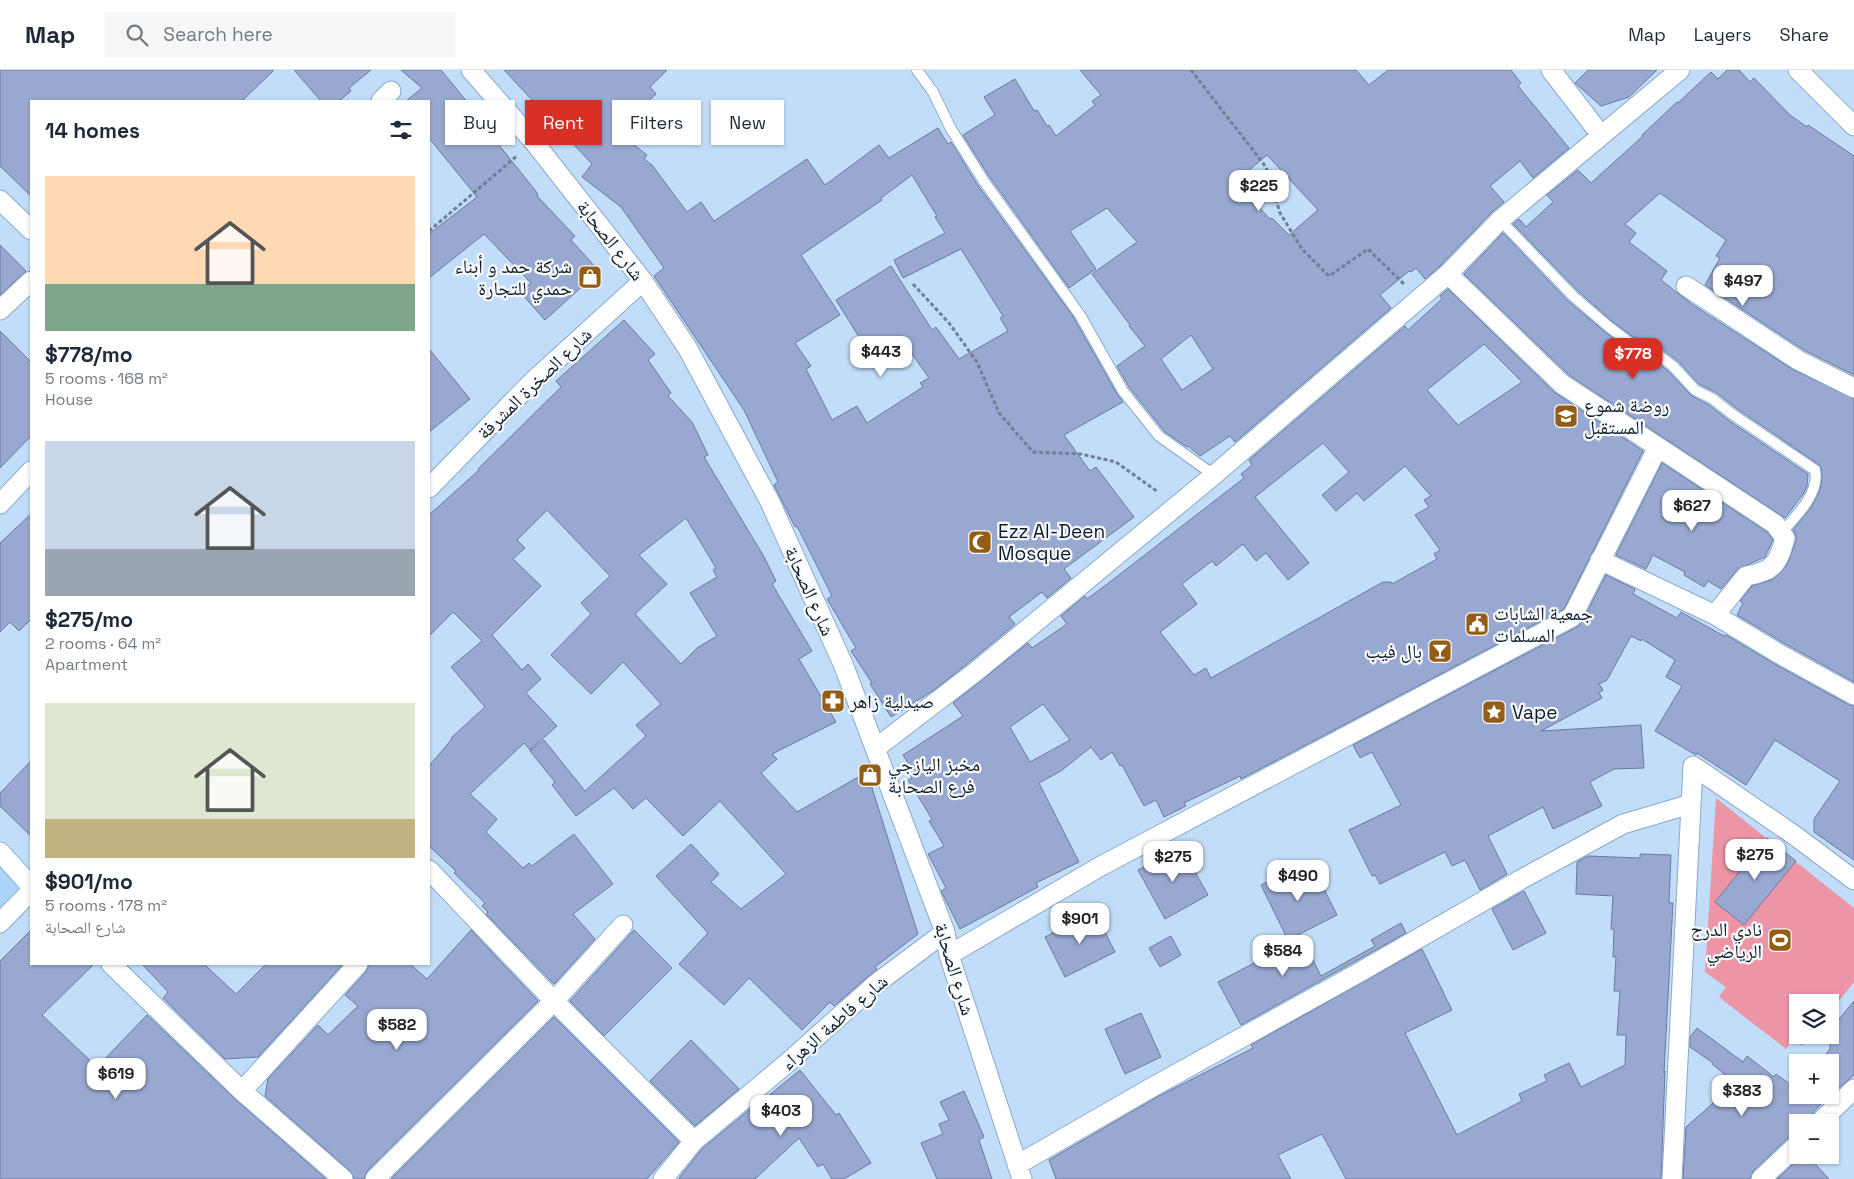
<!DOCTYPE html>
<meta charset="utf-8">
<style>
body{margin:0;font-family:"Space Grotesk","Noto Naskh Arabic",sans-serif;background:#f6f6f7;color:#1f2937;height:100vh;display:flex;flex-direction:column;font-size:19px;white-space:nowrap}
*{box-sizing:border-box;margin:0}
p{font-size:16px;color:#747a83}
.icon{flex:none;width:28px;height:28px;fill:none;stroke:currentColor;stroke-width:2;stroke-linecap:round;stroke-linejoin:round}
.map{position:relative;flex:1;overflow:hidden}
.panel{position:absolute;left:30px;top:30px;width:400px;height:865px;display:flex;flex-direction:column;background:#fff;border-radius:0px;box-shadow:0 1px 4px #0004}
.panel>*{flex:none}
.top-card{position:absolute;left:445px;top:30px;width:475px;height:45px;display:flex;gap:10px}
.controls{position:absolute;left:1789px;top:924px;display:grid;gap:10px}
.controls a{display:grid;place-items:center;width:50px;height:50px;border-radius:0px;background:#fff;box-shadow:0 1px 4px #0004;font-size:25px}
.price{position:absolute;translate:-50% -42px;padding:0 11px;border-radius:10px;background:#fff;color:#222;font-size:16px;line-height:32px;filter:drop-shadow(0 1px 2px #0008)}
.price::after{content:'';position:absolute;left:50%;top:30px;width:15px;height:11px;margin-left:-8px;background:inherit;clip-path:polygon(0 0,100% 0,50% 100%)}
.price.on{background:#d93025;color:#fff}
ul{padding:0;list-style:none}
li{display:grid;align-content:center;gap:10px;height:265px;padding:0 15px}
li span{display:grid;place-items:center;height:155px;border-radius:0px;color:#555}
li>.icon{margin-inline-start:auto}
span .icon{width:90px;height:90px;fill:#fffc;stroke-width:1}
li b{font-size:21px}
h2{display:flex;justify-content:space-between;align-items:center;height:60px;padding:0 15px;font-size:21px}
.tag{padding:0 18px;border-radius:0px;background:#fff;box-shadow:0 1px 4px #0004;font-size:18px;line-height:45px}
.tag.on{background:#d93025;color:#fff}
header{display:flex;align-items:center;gap:30px;box-sizing:border-box;height:70px;padding:0 25px;background:#fff;border-bottom:1px solid #e0e1e3}
header strong{font-size:24px}
nav{display:flex;gap:28px;margin-inline-start:auto;font-size:18px}
.search{width:350px;height:45px;background:#f6f6f7;display:flex;align-items:center;gap:12px;box-sizing:border-box;padding:0 18px;border-radius:0px;color:#747a83;font-size:19px}
.map>svg:first-child{display:block}
.built{fill:#aad4fb}
.green{fill:#ec95a6}
.building{fill:#98a8d0;stroke:#6a7a9f;fill-rule:evenodd}
.lines{fill:none;stroke-linecap:round;stroke-linejoin:round}
.lane-casing{stroke:#88aacb;stroke-width:12}
.street-casing{stroke:#88aacb;stroke-width:21}
.path{stroke:#6c8196;stroke-width:3;stroke-dasharray:4 2.5;stroke-linecap:butt}
.lane{stroke:#fff;stroke-width:10}
.street{stroke:#fff;stroke-width:19}
.labels{text-anchor:middle;stroke-width:4.5;stroke-linejoin:round;paint-order:stroke}
.street-label{font-size:19px;fill:#0d1a26;stroke:#f7fbfe}
.poi-label{font-size:19px;fill:#0d1a26;stroke:#f7fbfe;text-anchor:start}
</style>
<header>
<strong>Map</strong>
<div class="search"><svg class="icon" aria-label="search" viewBox="0 0 24 24"><circle cx="10" cy="10" r="6"/><path d="M15 15l6 6"/></svg>Search here</div>
<nav><a>Map</a><a>Layers</a><a>Share</a></nav>
</header>
<div class="map">
<svg width="1854" height="1109" viewBox="0 0 1854 1109">
<rect width="100%" height="100%" fill="#c1ddf9"/>
<!-- built -->
<path class="built" d="M 0,780 L 27,810 L 0,840 Z"/>
<!-- green -->
<path class="green" d="M 1716,728 L 1854,838 L 1854,912 L 1830,942 L 1830,932 L 1798,932 L 1798,965 L 1811,965 L 1802,976 L 1794,969 L 1786,979 L 1719,927 L 1726,917 L 1705,902 Z"/>
<!-- building -->
<path class="building" d="M 0,0 L 274,0 L 242,31 L 31,31 L 31,126 L 0,96 Z
M 294,0 L 371,0 L 349,18 L 351,21 L 339,31 L 321,31 Z
M 401,0 L 441,0 L 501,73 L 499,75 L 538,124 L 537,126 L 575,166 L 571,170 L 599,201 L 545,250 L 520,222 L 531,213 L 484,164 L 429,208 L 429,164 L 477,127 L 429,68 L 429,31 L 406,31 L 422,18 Z
M 504,0 L 667,0 L 650,17 L 656,24 L 616,61 L 647,85 L 644,89 L 652,95 L 687,142 L 701,132 L 714,151 L 807,89 L 825,115 L 879,75 L 889,88 L 938,58 L 948,74 L 951,72 L 977,114 L 1072,245 L 1117,324 L 1123,332 L 1064,365 L 1090,401 L 1096,397 L 1134,447 L 1064,499 L 1071,508 L 1047,528 L 1042,522 L 1009,547 L 1015,554 L 967,594 L 934,620 L 891,647 L 870,614 L 872,613 L 851,581 L 856,578 L 827,529 L 832,526 L 797,456 L 795,457 L 774,415 L 778,412 L 744,340 L 654,206 L 664,198 L 621,137 L 582,107 L 592,94 ZM 912,105 L 937,146 L 935,147 L 945,163 L 894,190 L 903,208 L 961,179 L 1003,246 L 1000,248 L 1008,261 L 959,289 L 936,257 L 932,260 L 891,196 L 836,230 L 864,275 L 861,277 L 874,296 L 905,274 L 929,308 L 920,313 L 923,317 L 867,353 L 857,336 L 832,350 L 806,299 L 811,296 L 795,273 L 840,245 L 801,185 L 882,130 L 881,128 Z
M 1080,0 L 1356,0 L 1369,15 L 1388,0 L 1511,0 L 1521,13 L 1518,16 L 1569,78 L 1533,108 L 1520,91 L 1490,116 L 1504,132 L 1492,142 L 1440,196 L 1425,209 L 1416,198 L 1411,202 L 1409,201 L 1380,225 L 1391,238 L 1235,372 L 1230,366 L 1200,386 L 1188,376 L 1187,377 L 1165,362 L 1129,317 L 1117,296 L 1145,276 L 1129,256 L 1130,255 L 1092,204 L 1137,172 L 1107,138 L 1070,161 L 1096,199 L 1069,218 L 989,106 L 963,65 L 995,45 L 984,27 L 1015,9 L 1034,41 L 1037,40 L 1047,56 L 1049,55 L 1056,66 L 1095,35 L 1092,31 L 1101,25 ZM 1267,85 L 1318,140 L 1289,165 L 1272,148 L 1270,149 L 1235,112 ZM 1191,265 L 1213,299 L 1182,320 L 1161,289 Z
M 1588,0 L 1657,0 L 1629,27 L 1601,36 L 1575,13 Z
M 1727,0 L 1739,0 L 1750,12 L 1754,8 L 1790,45 L 1807,57 L 1808,55 L 1854,86 L 1854,305 L 1804,280 L 1705,215 L 1720,188 L 1716,186 L 1726,170 L 1660,123 L 1625,154 L 1636,163 L 1629,172 L 1667,201 L 1661,210 L 1693,235 L 1792,299 L 1854,329 L 1854,612 L 1782,572 L 1737,545 L 1743,533 L 1740,531 L 1752,516 L 1774,509 L 1787,495 L 1796,471 L 1796,466 L 1793,460 L 1811,438 L 1820,420 L 1822,409 L 1821,396 L 1736,338 L 1717,323 L 1699,314 L 1678,291 L 1661,278 L 1632,266 L 1613,252 L 1578,221 L 1513,154 L 1519,149 L 1526,157 L 1553,132 L 1547,125 L 1578,100 L 1591,113 L 1643,66 L 1642,65 L 1677,32 L 1678,33 L 1711,2 L 1718,9 Z
M 1503,163 L 1568,231 L 1605,262 L 1626,278 L 1654,290 L 1668,301 L 1692,326 L 1709,335 L 1728,350 L 1808,404 L 1807,416 L 1804,423 L 1785,448 L 1569,305 L 1464,204 Z
M 0,175 L 26,201 L 0,225 Z
M 1448,219 L 1554,322 L 1643,381 L 1564,539 L 1241,709 L 1240,706 L 1184,733 L 1186,736 L 1164,747 L 1156,730 L 1144,736 L 1122,695 L 1120,696 L 1112,682 L 1101,690 L 1091,677 L 1061,701 L 1039,713 L 1079,792 L 1036,813 L 1038,817 L 960,859 L 941,821 L 946,818 L 928,784 L 944,776 L 929,751 L 932,749 L 908,710 L 912,708 L 904,695 L 908,693 L 903,685 L 963,646 L 953,633 L 1028,573 L 1032,578 L 1067,554 L 1061,546 L 1085,526 L 1087,529 L 1106,515 L 1244,408 L 1241,404 L 1252,395 L 1249,390 L 1405,256 L 1408,260 L 1442,229 L 1440,226 ZM 1484,274 L 1522,312 L 1458,355 L 1427,320 ZM 1323,373 L 1349,402 L 1322,425 L 1336,441 L 1357,423 L 1364,431 L 1405,396 L 1431,426 L 1424,430 L 1429,437 L 1415,445 L 1440,480 L 1434,484 L 1437,489 L 1392,514 L 1391,512 L 1383,512 L 1211,608 L 1206,598 L 1194,605 L 1160,562 L 1197,534 L 1182,514 L 1212,491 L 1216,496 L 1243,474 L 1256,491 L 1266,483 L 1288,510 L 1309,493 L 1255,427 ZM 1043,634 L 1070,670 L 1030,692 L 1010,657 Z
M 624,250 L 655,284 L 648,290 L 671,323 L 668,326 L 692,352 L 708,385 L 704,387 L 763,485 L 776,511 L 772,514 L 812,581 L 799,589 L 836,652 L 772,684 L 777,689 L 761,703 L 797,742 L 867,702 L 918,864 L 875,897 L 877,899 L 834,936 L 830,932 L 802,960 L 749,908 L 724,935 L 679,894 L 708,863 L 656,806 L 691,774 L 719,804 L 711,812 L 741,839 L 786,804 L 720,731 L 683,766 L 646,728 L 633,739 L 614,718 L 576,746 L 552,715 L 555,712 L 530,681 L 544,670 L 585,721 L 646,666 L 636,655 L 661,634 L 623,592 L 591,624 L 551,585 L 591,544 L 581,533 L 610,506 L 547,440 L 517,470 L 525,478 L 513,489 L 541,516 L 492,565 L 522,600 L 528,594 L 541,609 L 526,623 L 557,656 L 530,680 L 524,673 L 470,724 L 497,749 L 486,762 L 523,798 L 529,793 L 532,796 L 574,764 L 613,814 L 573,844 L 595,869 L 554,914 L 486,844 L 488,842 L 482,836 L 485,833 L 454,803 L 456,801 L 429,776 L 429,696 L 452,669 L 451,668 L 485,637 L 451,597 L 482,571 L 453,542 L 429,566 L 429,445 L 479,400 L 478,399 L 561,317 L 556,311 ZM 686,448 L 716,498 L 713,500 L 717,507 L 690,523 L 717,566 L 697,578 L 681,594 L 635,544 L 667,514 L 639,485 Z
M 0,261 L 31,292 L 31,366 L 0,398 Z
M 429,279 L 470,329 L 429,362 Z
M 1662,393 L 1767,462 L 1773,470 L 1765,487 L 1738,499 L 1721,519 L 1708,511 L 1704,517 L 1684,505 L 1685,502 L 1653,485 L 1646,499 L 1616,485 Z
M 31,444 L 31,549 L 19,561 L 10,552 L 0,562 L 0,473 Z
M 1606,505 L 1635,519 L 1633,524 L 1677,548 L 1681,542 L 1724,566 L 1726,565 L 1771,592 L 1849,635 L 1854,636 L 1854,790 L 1814,762 L 1814,749 L 1840,711 L 1775,670 L 1746,715 L 1697,683 L 1696,685 L 1655,661 L 1682,616 L 1666,607 L 1675,590 L 1642,569 L 1641,571 L 1631,566 L 1607,610 L 1599,614 L 1603,620 L 1599,623 L 1602,628 L 1541,661 L 1641,655 L 1644,698 L 1614,699 L 1590,712 L 1602,736 L 1553,759 L 1543,737 L 1488,766 L 1507,804 L 1480,820 L 1465,790 L 1452,796 L 1445,782 L 1380,814 L 1375,805 L 1372,806 L 1349,760 L 1401,735 L 1372,682 L 1360,688 L 1353,675 L 1577,557 L 1582,552 Z
M 31,691 L 31,766 L 0,736 L 0,723 Z
M 1767,768 L 1796,791 L 1744,855 L 1715,832 Z
M 1181,777 L 1208,825 L 1165,849 L 1138,800 Z
M 1640,784 L 1671,785 L 1669,833 L 1673,833 L 1664,1003 L 1665,1001 L 1661,1109 L 1346,1109 L 1322,1064 L 1278,1085 L 1291,1109 L 1056,1109 L 1049,1090 L 1159,1026 L 1253,978 L 1251,975 L 1422,879 L 1452,940 L 1405,963 L 1457,1065 L 1522,1031 L 1519,1024 L 1547,1011 L 1544,1005 L 1569,993 L 1581,1017 L 1625,995 L 1626,965 L 1617,965 L 1620,921 L 1614,921 L 1616,887 L 1613,887 L 1614,860 L 1611,859 L 1613,826 L 1576,824 L 1577,792 L 1588,786 L 1640,788 Z
M 1299,796 L 1307,813 L 1318,807 L 1337,845 L 1288,870 L 1261,815 Z
M 1524,821 L 1546,863 L 1513,880 L 1492,839 Z
M 1095,842 L 1115,882 L 1065,907 L 1045,867 Z
M 1401,853 L 1406,863 L 1241,955 L 1218,912 L 1302,868 L 1321,906 L 1375,876 L 1371,870 Z
M 31,860 L 31,894 L 94,894 L 42,945 L 97,997 L 147,945 L 235,1029 L 326,1109 L 0,1109 L 0,891 Z
M 471,860 L 538,931 L 367,1101 L 364,1109 L 354,1109 L 350,1101 L 265,1026 L 268,1009 L 318,955 L 328,965 L 358,936 L 345,925 L 366,902 L 369,894 L 410,894 L 427,909 Z
M 634,860 L 672,898 L 604,966 L 570,931 Z
M 1171,866 L 1181,885 L 1160,897 L 1149,878 Z
M 142,894 L 204,894 L 236,924 L 266,894 L 343,894 L 258,987 L 225,989 L 163,928 L 168,922 Z
M 1854,931 L 1854,1005 L 1839,1018 L 1837,1016 L 1830,1024 L 1830,992 L 1820,992 L 1830,979 L 1830,960 Z
M 1141,943 L 1161,987 L 1125,1004 L 1105,959 Z
M 554,947 L 679,1072 L 647,1109 L 391,1109 Z
M 1697,958 L 1743,992 L 1747,986 L 1774,1007 L 1776,1004 L 1798,1020 L 1798,1025 L 1829,1025 L 1812,1044 L 1808,1052 L 1798,1052 L 1798,1063 L 1790,1066 L 1753,1101 L 1750,1109 L 1683,1109 L 1686,1057 L 1727,1021 L 1722,1017 L 1729,1008 L 1712,994 L 1713,993 L 1690,977 L 1690,967 Z
M 691,970 L 739,1019 L 695,1056 L 650,1011 Z
M 800,1000 L 836,1045 L 839,1043 L 871,1093 L 844,1109 L 832,1109 L 823,1094 L 818,1097 L 799,1068 L 755,1109 L 680,1109 L 679,1108 L 702,1079 L 755,1035 L 756,1036 Z
M 964,1021 L 984,1067 L 979,1070 L 992,1109 L 937,1109 L 921,1073 L 943,1064 L 939,1054 L 949,1050 L 940,1032 Z
M 1803,1085 L 1807,1085 L 1829,1109 L 1777,1109 Z"/>
<g class="lines">
<!-- lane casing -->
<g class="lane-casing">
<path id="lane" d="M 917,0 L 933,22 L 951,59 L 983,110 L 1080,245 L 1123,321 L 1159,366 L 1214,405
M 1500,150 L 1573,226 L 1609,257 L 1629,272 L 1657,284 L 1673,296 L 1695,320 L 1713,329 L 1732,344 L 1815,400 C 1820,424 1795,447 1781,463"/>
</g>
<!-- street casing -->
<g class="street-casing">
<path id="street" d="M 471,0 L 534,72 L 643,211 L 688,279 L 770,432 L 843,594 L 945,862 L 949,885 L 1022,1109
M 1551,0 L 1601,65
M 1798,0 L 1854,56
M 381,31 L 391,21
M 0,130 L 31,160
M 1448,204 L 1562,314 L 1775,454 L 1785,468 C 1778,494 1774,501 1746,506 L 1715,545
M 1686,216 L 1798,290 L 1854,318
M 0,240 L 31,211
M 429,418 L 532,312 L 643,211
M 0,434 L 31,401
M 1600,490 L 1715,545 L 1776,582 L 1854,625
M 876,678 L 974,603 L 1214,405 L 1448,204 L 1500,150 L 1680,0
M 0,782 L 31,816
M 429,800 L 554,931 L 694,1071
M 0,853 L 31,821
M 949,885 L 1101,796 L 1572,547 L 1658,377
M 111,894 L 242,1021
M 1820,1052 L 1854,1019
M 1017,1095 L 1149,1019 L 1360,902 L 1520,810 L 1623,754 L 1691,734
M 343,1109 L 242,1021 L 358,894
M 375,1109 L 554,931 L 623,855
M 663,1109 L 694,1071 L 786,994 L 877,913 L 945,862
M 1672,1109 L 1693,696 L 1794,765 L 1854,810
M 1761,1109 L 1798,1074"/>
</g>
<!-- path -->
<path class="path" d="M 1191,0 L 1266,97 L 1280,143 L 1302,179 L 1329,206 L 1368,179 L 1404,214
M 429,161 L 518,85
M 913,214 L 949,253 L 977,292 L 999,343 L 1033,382 L 1081,384 L 1116,392 L 1158,422"/>
<!-- lane -->
<use href="#lane" class="lane"/>
<!-- street -->
<use href="#street" class="street"/>
</g>
<!-- icons -->
<defs>
<g id="shop-square" transform="scale(1.25)"><rect x="-9" y="-9" width="18" height="18" rx="4" fill="#945d16" stroke="#f7fbfe"/><path d="M-5-2.5h2.3a2.7 3.5 0 0 1 5.4 0H5L5.5 6h-11ZM-1.5-2.5h3a1.5 2.3 0 0 0-3 0Z" fill="#fff"/></g>
<g id="school-square" transform="scale(1.25)"><rect x="-9" y="-9" width="18" height="18" rx="4" fill="#945d16" stroke="#f7fbfe"/><path d="M0-5L7-2L0 1L-7-2ZM-4 1L0 2.5L4 1V4Q0 6-4 4Z" fill="#fff"/></g>
<g id="mosque-square" transform="scale(1.25)"><rect x="-9" y="-9" width="18" height="18" rx="4" fill="#945d16" stroke="#f7fbfe"/><path d="M3.5-4.9A6 6 0 1 0 3.5 4.9A5 5 0 1 1 3.5-4.9Z" fill="#fff"/></g>
<g id="civic-square" transform="scale(1.25)"><rect x="-9" y="-9" width="18" height="18" rx="4" fill="#945d16" stroke="#f7fbfe"/><path d="M-.6-6.5H3V-4.5H.6V-3L4-1V1h2V6H-6V1h2V-1L-.6-3ZM-1.2 2.5V6h2.4V2.5Z" fill="#fff"/></g>
<g id="bar-square" transform="scale(1.25)"><rect x="-9" y="-9" width="18" height="18" rx="4" fill="#945d16" stroke="#f7fbfe"/><path d="M-6-5H6L.8 .8V4.5H3.5V6h-7V4.5H-.8V.8Z" fill="#fff"/></g>
<g id="pharmacy-square" transform="scale(1.25)"><rect x="-9" y="-9" width="18" height="18" rx="4" fill="#945d16" stroke="#f7fbfe"/><path d="M-2-6h4v4h4v4h-4v4h-4v-4h-4v-4h4Z" fill="#fff"/></g>
<g id="sight-square" transform="scale(1.25)"><rect x="-9" y="-9" width="18" height="18" rx="4" fill="#945d16" stroke="#f7fbfe"/><path d="M0-6L1.8-2.2L6-1.7L2.9 1.2L3.7 5.4L0 3.3L-3.7 5.4L-2.9 1.2L-6-1.7L-1.8-2.2Z" fill="#fff"/></g>
<g id="stadium-square" transform="scale(1.25)"><rect x="-9" y="-9" width="18" height="18" rx="4" fill="#945d16" stroke="#f7fbfe"/><path d="M0-5a6.5 5 0 1 0 0 10a6.5 5 0 1 0 0-10ZM-3.5-1.8h7v3.6h-7Z" fill="#fff"/></g>
</defs>
<g fill-rule="evenodd">
<use href="#shop-square" x="590" y="207"/>
<use href="#school-square" x="1566" y="346"/>
<use href="#mosque-square" x="980" y="472"/>
<use href="#civic-square" x="1477" y="554"/>
<use href="#bar-square" x="1440" y="581"/>
<use href="#pharmacy-square" x="833" y="631"/>
<use href="#sight-square" x="1494" y="642"/>
<use href="#shop-square" x="870" y="705"/>
<use href="#stadium-square" x="1780" y="870"/>
</g>
<g class="labels">
<!-- street labels -->
<g class="street-label">
<text transform="translate(611 170) rotate(52)" y="7">شارع الصحابة</text>
<text transform="translate(534 313) rotate(-44)" y="7">شارع الصخرة المشرفة</text>
<text transform="translate(810 521) rotate(66)" y="7">شارع الصحابة</text>
<text transform="translate(955 899) rotate(73)" y="7">شارع الصحابة</text>
<text transform="translate(834 952) rotate(-41)" y="7">شارع فاطمة الزهراء</text>
</g>
<!-- poi labels -->
<g class="poi-label">
<text x="572" y="203" text-anchor="end">شركة حمد و أبناء<tspan x="572" dy="22">حمدي للتجارة</tspan></text>
<text x="1584" y="342">روضة شموع<tspan x="1584" dy="22">المستقبل</tspan></text>
<text x="998" y="468">Ezz Al-Deen<tspan x="998" dy="22">Mosque</tspan></text>
<text x="1494" y="550">جمعية الشابات<tspan x="1494" dy="22">المسلمات</tspan></text>
<text x="1422" y="588" text-anchor="end">بال فيب</text>
<text x="850" y="638">صيدلية زاهر</text>
<text x="1512" y="649">Vape</text>
<text x="888" y="701">مخبز اليازجي<tspan x="888" dy="22">فرع الصحابة</tspan></text>
<text x="1762" y="866" text-anchor="end">نادي الدرج<tspan x="1762" dy="22">الرياضي</tspan></text>
</g>
</g>
</svg>
<div class="controls">
<a><svg class="icon" aria-label="layers" viewBox="0 0 24 24"><path d="M12 4l9 5-9 5-9-5zM3 14l9 5 9-5"/></svg></a>
<a>+</a>
<a>−</a>
</div>
<b class="price" style="left:1259px;top:142px">$225</b>
<b class="price" style="left:1743px;top:237px">$497</b>
<b class="price" style="left:881px;top:308px">$443</b>
<b class="price on" style="left:1633px;top:310px">$778</b>
<b class="price" style="left:1692px;top:462px">$627</b>
<b class="price" style="left:1755px;top:811px">$275</b>
<b class="price" style="left:1173px;top:813px">$275</b>
<b class="price" style="left:1298px;top:832px">$490</b>
<b class="price" style="left:1080px;top:875px">$901</b>
<b class="price" style="left:1283px;top:907px">$584</b>
<b class="price" style="left:397px;top:981px">$582</b>
<b class="price" style="left:116px;top:1030px">$619</b>
<b class="price" style="left:1742px;top:1047px">$383</b>
<b class="price" style="left:781px;top:1067px">$403</b>
<div class="top-card">
<a class="tag">Buy</a>
<a class="tag on">Rent</a>
<a class="tag">Filters</a>
<a class="tag">New</a>
</div>
<section class="panel">
<h2>14 homes<svg class="icon" aria-label="filters" viewBox="0 0 24 24"><path d="M4 7h16M4 17h16"/><circle cx="9" cy="7" r="2"/><circle cx="15" cy="17" r="2"/></svg></h2>
<ul>
<li><span style="background:linear-gradient(#ffd9b3 70%,#7fa58c 0)"><svg class="icon" aria-label="home" viewBox="0 0 24 24"><path d="M3 11l9-7 9 7M6 9v11h12V9"/></svg></span><div><b>$778/mo</b><p>5 rooms · 168 m²</p><p>House</p></div></li>
<li><span style="background:linear-gradient(#c9d6e8 70%,#9aa5b1 0)"><svg class="icon" aria-label="home" viewBox="0 0 24 24"><path d="M3 11l9-7 9 7M6 9v11h12V9"/></svg></span><div><b>$275/mo</b><p>2 rooms · 64 m²</p><p>Apartment</p></div></li>
<li><span style="background:linear-gradient(#dfe7d0 75%,#c2b280 0)"><svg class="icon" aria-label="home" viewBox="0 0 24 24"><path d="M3 11l9-7 9 7M6 9v11h12V9"/></svg></span><div><b>$901/mo</b><p>5 rooms · 178 m²</p><p>شارع الصحابة</p></div></li>
</ul>
</section>
</div>
